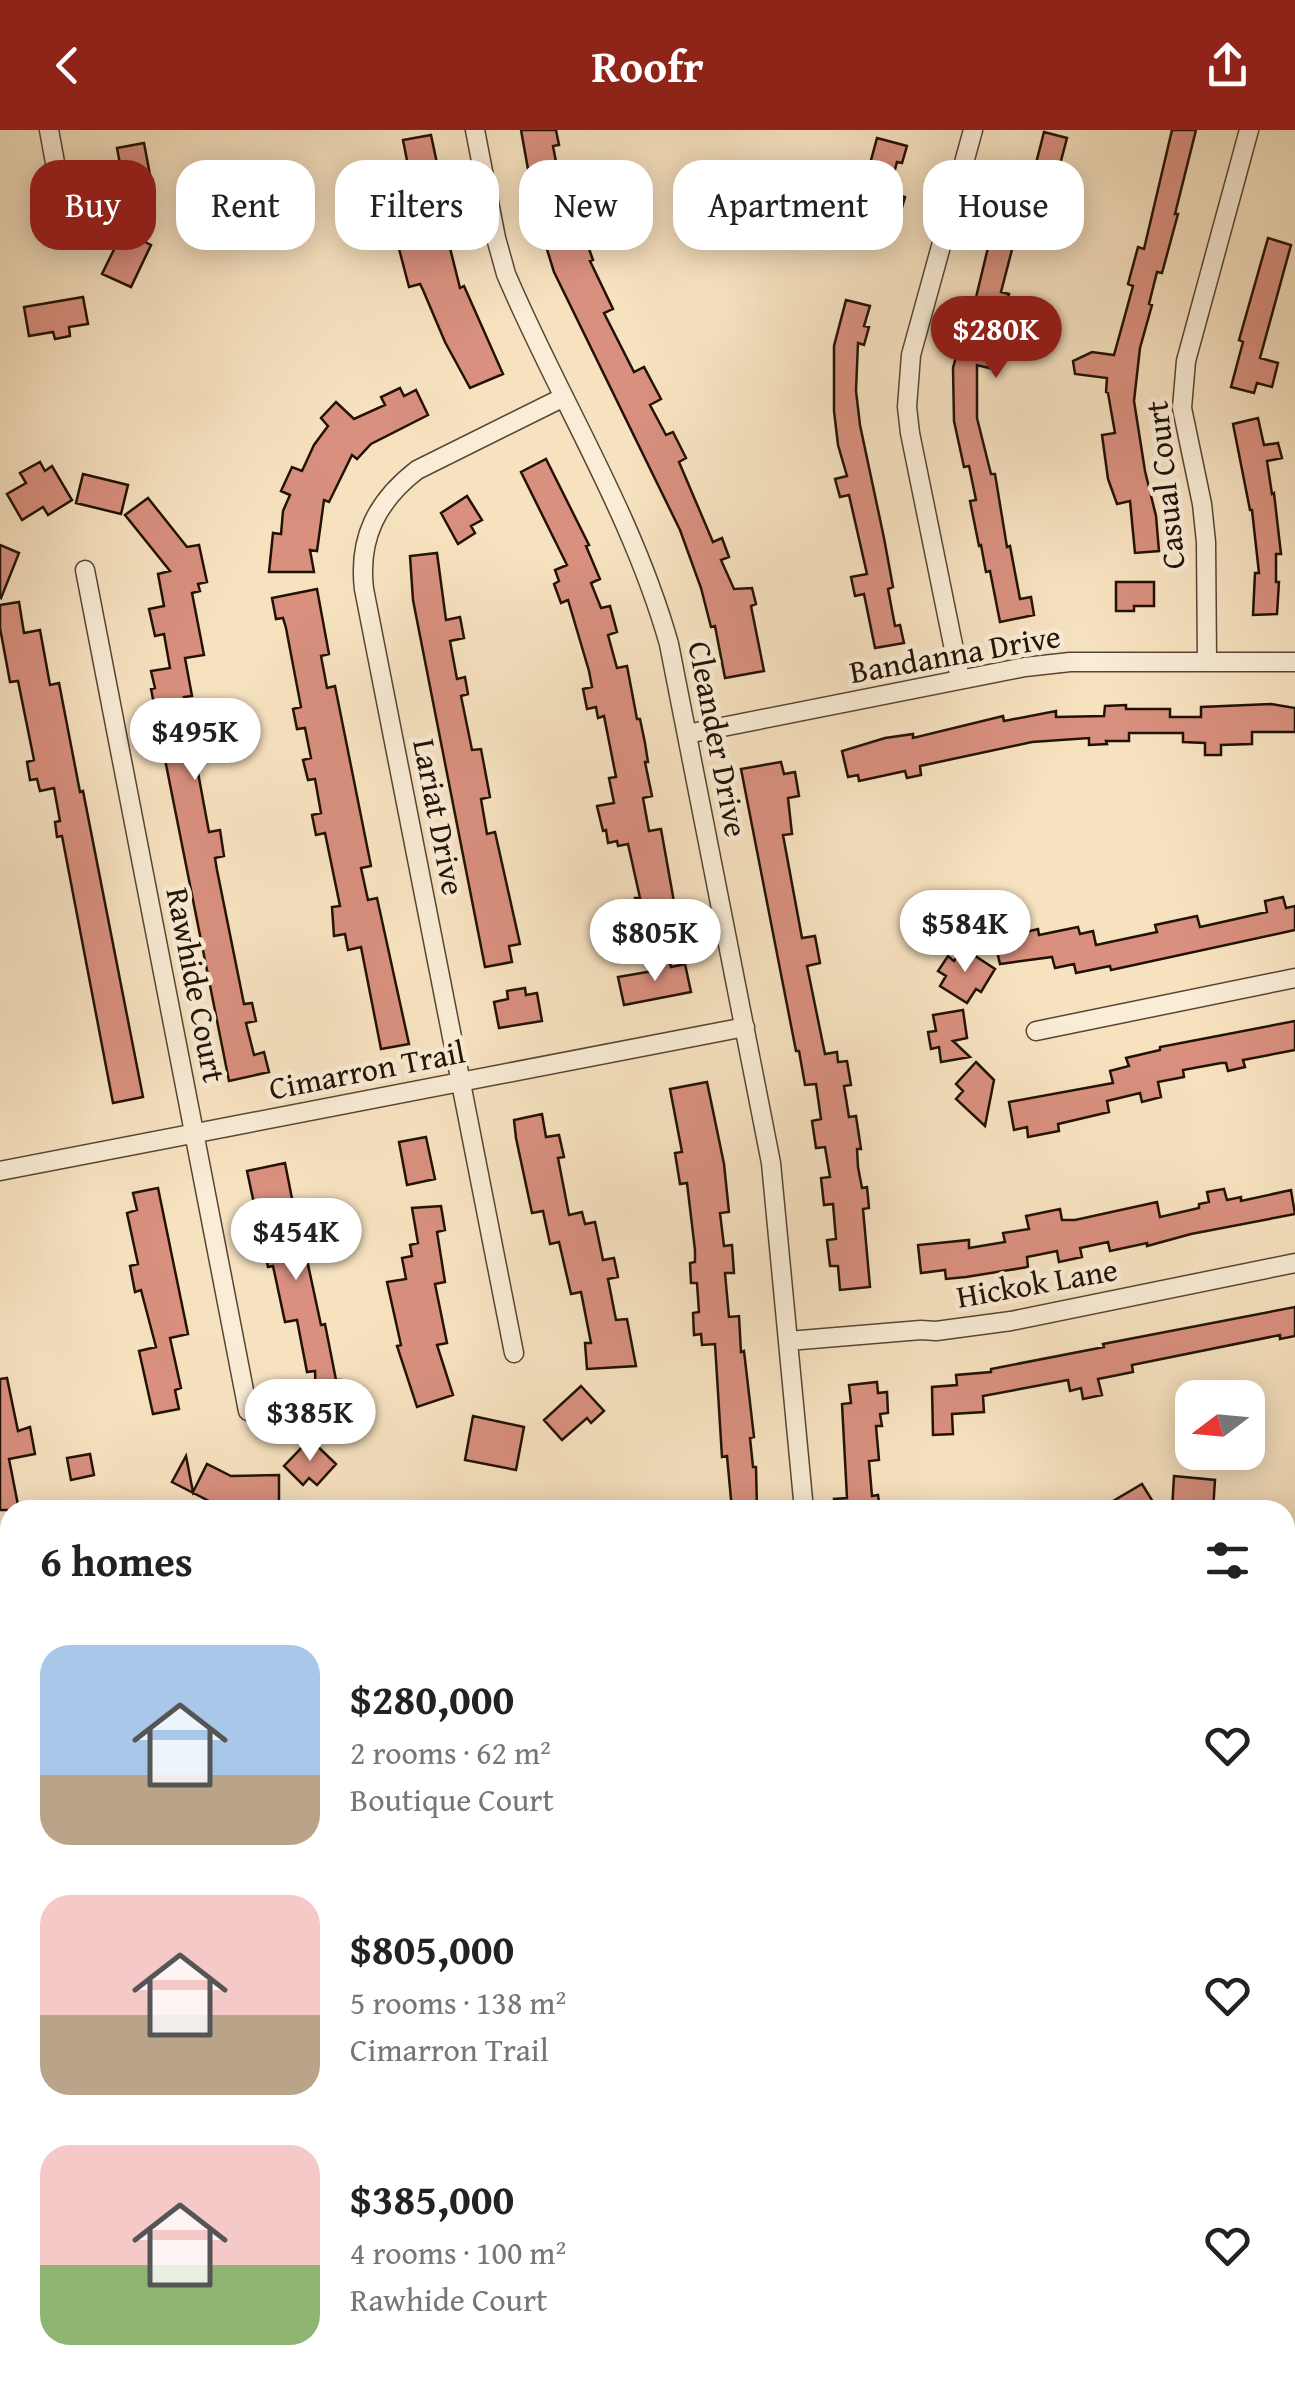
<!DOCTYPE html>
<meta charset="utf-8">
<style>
body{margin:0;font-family:"Gentium Book Plus",serif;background:#f2f2f2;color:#222;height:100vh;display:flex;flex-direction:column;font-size:38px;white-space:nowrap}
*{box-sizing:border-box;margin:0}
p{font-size:32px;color:#767676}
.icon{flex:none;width:55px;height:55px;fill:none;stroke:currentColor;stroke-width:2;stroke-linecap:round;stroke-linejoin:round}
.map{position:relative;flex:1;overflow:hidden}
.side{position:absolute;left:0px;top:1370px;width:1295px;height:890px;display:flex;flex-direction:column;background:#fff;border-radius:30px 30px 0 0;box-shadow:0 5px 25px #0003}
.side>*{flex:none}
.hud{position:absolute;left:30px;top:30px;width:1235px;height:90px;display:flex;gap:20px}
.needle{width:65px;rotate:254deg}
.buttons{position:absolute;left:1175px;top:1250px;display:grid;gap:20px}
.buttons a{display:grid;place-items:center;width:90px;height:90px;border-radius:20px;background:#fff;box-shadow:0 5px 25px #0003;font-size:50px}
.price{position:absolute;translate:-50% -85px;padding:0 22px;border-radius:35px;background:#fff;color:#222;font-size:32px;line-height:65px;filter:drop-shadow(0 2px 5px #0008)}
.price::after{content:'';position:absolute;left:50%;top:60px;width:30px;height:22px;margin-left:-15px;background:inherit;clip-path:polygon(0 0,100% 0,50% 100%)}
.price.selected{background:#8f2418;color:#fff}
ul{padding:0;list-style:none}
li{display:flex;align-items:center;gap:30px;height:250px;padding:0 40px}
li span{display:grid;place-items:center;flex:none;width:280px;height:200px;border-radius:30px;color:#555}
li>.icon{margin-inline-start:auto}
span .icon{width:120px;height:120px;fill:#fffc;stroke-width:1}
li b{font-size:42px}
h2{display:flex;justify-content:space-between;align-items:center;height:120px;padding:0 40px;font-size:42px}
.chip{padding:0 35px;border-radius:30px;background:#fff;box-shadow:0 5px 25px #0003;font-size:35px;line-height:90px}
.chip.selected{background:#8f2418;color:#fff}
header{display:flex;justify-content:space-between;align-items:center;height:130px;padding:0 40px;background:#8f2418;color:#fff;font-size:45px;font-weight:600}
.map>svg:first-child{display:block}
.green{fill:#c3c28e;stroke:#726a4a;stroke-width:2.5}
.building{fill:#d9907f;stroke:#221205;stroke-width:2.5}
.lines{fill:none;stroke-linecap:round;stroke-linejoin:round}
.street-casing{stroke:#574634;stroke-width:21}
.secondary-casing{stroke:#221205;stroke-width:29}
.street{stroke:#faecd6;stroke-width:18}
.secondary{stroke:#faecd6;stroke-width:25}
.labels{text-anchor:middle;stroke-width:9;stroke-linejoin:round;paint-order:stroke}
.street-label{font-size:32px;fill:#221205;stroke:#faecd6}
</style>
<header><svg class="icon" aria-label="back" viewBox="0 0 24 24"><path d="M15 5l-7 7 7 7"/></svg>Roofr<svg class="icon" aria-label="share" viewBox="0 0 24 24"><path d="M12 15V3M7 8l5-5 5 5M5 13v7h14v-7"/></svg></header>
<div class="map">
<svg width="1295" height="2260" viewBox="0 0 1295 2260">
<rect width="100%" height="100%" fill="#f7e2c0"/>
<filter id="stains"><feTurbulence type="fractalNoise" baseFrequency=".002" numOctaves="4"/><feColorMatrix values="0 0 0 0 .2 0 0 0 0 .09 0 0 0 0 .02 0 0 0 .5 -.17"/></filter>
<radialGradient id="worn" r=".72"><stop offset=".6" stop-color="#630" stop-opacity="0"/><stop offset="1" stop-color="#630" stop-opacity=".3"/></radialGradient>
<!-- green -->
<path class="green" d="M 10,1949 L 10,2250 L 99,2250 L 101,2260 L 0,2260 L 0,1951 Z"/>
<!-- building -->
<path class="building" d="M 521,0 L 556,0 L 559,15 L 553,16 L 560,53 L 571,51 L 576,77 L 564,79 L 573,108 L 584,105 L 593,130 L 590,131 L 613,179 L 604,183 L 634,242 L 644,237 L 661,269 L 650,275 L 666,305 L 673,302 L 686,328 L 679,332 L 713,412 L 722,408 L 729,427 L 721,430 L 734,459 L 752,458 L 756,474 L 751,476 L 764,541 L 725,548 L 715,496 L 711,497 L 701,458 L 680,400 L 554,142 L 536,84 Z
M 1172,0 L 1196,0 L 1175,84 L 1178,84 L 1162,143 L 1157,142 L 1149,174 L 1152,175 L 1140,218 L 1134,271 L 1145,341 L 1156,386 L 1159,421 L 1135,423 L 1130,371 L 1117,374 L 1108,349 L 1102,305 L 1115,303 L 1108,263 L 1106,262 L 1107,248 L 1075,244 L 1073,231 L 1092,222 L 1114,225 L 1133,156 L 1128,154 L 1138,117 L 1144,119 Z
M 1044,2 L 1067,8 L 1058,42 L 1050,40 L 1040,75 L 1033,92 L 1030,91 L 1025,110 L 1015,108 L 1001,162 L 1009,164 L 1004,181 L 1000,180 L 990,217 L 998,219 L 993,239 L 977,235 L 977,288 L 991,344 L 995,344 L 1007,417 L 1010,416 L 1020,469 L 1031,467 L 1034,485 L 1000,492 L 990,441 L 986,442 L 981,415 L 979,416 L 970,371 L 976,370 L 969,336 L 964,337 L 954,291 L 953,238 L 960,212 L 965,213 L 992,101 L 997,90 L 1008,93 L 1025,43 L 1033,45 Z
M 431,5 L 438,38 L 439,48 L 436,49 L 443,82 L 441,82 L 460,158 L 464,156 L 503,244 L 470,258 L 445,212 L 423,160 L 420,154 L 409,157 L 397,111 L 395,112 L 392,93 L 405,90 L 400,64 L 413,61 L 403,10 Z
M 877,8 L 907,16 L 902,33 L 897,32 L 889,62 L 905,67 L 900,84 L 894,83 L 888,104 L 864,97 L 871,75 L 863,73 L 872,46 L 867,45 Z
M 144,13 L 153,61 L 119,67 L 115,47 L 122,45 L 117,18 Z
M 123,101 L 151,115 L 131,157 L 102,144 Z
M 1268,108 L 1291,115 L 1260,228 L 1278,233 L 1272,257 L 1257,253 L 1254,263 L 1231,257 L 1243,212 L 1239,210 Z
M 83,167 L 88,194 L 69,197 L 70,206 L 55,209 L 53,202 L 29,206 L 24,177 Z
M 846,170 L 870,176 L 864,196 L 869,197 L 864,215 L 858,213 L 856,261 L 860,295 L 884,408 L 893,457 L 888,459 L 895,496 L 900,495 L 904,513 L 875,518 L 864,464 L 855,466 L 851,447 L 867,444 L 849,365 L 840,367 L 835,349 L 847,346 L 838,315 L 834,281 L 834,216 Z
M 400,258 L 404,266 L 416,260 L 428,285 L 371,314 L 357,329 L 352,325 L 329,372 L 324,370 L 317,421 L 310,420 L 314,442 L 269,442 L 273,403 L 281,404 L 283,381 L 290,365 L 281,361 L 292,337 L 302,341 L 314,315 L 328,296 L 321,288 L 336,272 L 354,289 L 385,275 L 381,267 Z
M 1258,288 L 1264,315 L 1278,313 L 1282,328 L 1267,331 L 1272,364 L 1274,363 L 1281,424 L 1276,424 L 1276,452 L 1279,452 L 1277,484 L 1253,485 L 1255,443 L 1259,443 L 1252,380 L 1250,380 L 1233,294 Z
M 546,329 L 589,415 L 586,416 L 600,449 L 591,453 L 601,478 L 610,476 L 617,502 L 608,505 L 617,538 L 627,536 L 637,589 L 640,589 L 645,613 L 648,632 L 645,632 L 652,666 L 643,668 L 649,701 L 661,699 L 679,800 L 653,806 L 649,785 L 639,787 L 635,768 L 640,768 L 628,714 L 618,716 L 617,711 L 608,713 L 606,700 L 603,701 L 597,676 L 614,673 L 609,648 L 616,647 L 604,586 L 598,588 L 596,577 L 587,579 L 583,559 L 592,557 L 589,541 L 568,470 L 561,473 L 554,454 L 559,451 L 555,440 L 567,435 L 521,342 Z
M 40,332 L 45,341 L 52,336 L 72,370 L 48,385 L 43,377 L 22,390 L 7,364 L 26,353 L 20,343 Z
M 83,344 L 128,355 L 121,384 L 76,373 Z
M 467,366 L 482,390 L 471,396 L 475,403 L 458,414 L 441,383 Z
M 148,368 L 187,417 L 199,415 L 207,452 L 198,454 L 200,461 L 192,463 L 204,525 L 185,528 L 192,566 L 184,567 L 209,702 L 220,700 L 224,726 L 215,728 L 217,740 L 244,874 L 252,873 L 256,891 L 246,893 L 254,925 L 264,922 L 269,942 L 229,951 L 151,559 L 155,558 L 151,541 L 170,538 L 164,504 L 155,506 L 149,479 L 164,476 L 158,444 L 170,441 L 125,385 Z
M 0,415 L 19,423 L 1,468 L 0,467 Z
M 437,423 L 446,490 L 460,487 L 464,508 L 450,511 L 457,549 L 465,547 L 468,564 L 461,566 L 472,620 L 481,619 L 490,667 L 481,669 L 487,704 L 495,702 L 520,814 L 509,816 L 512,832 L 485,837 L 413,470 L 410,426 Z
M 1116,452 L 1154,452 L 1154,476 L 1134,476 L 1134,481 L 1116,481 Z
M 317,459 L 329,524 L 321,526 L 327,558 L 335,556 L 371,736 L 361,738 L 368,770 L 377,768 L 409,914 L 381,919 L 361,817 L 348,820 L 345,804 L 334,806 L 332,777 L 340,776 L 325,703 L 316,705 L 312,685 L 321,683 L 315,649 L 308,650 L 303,630 L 311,628 L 305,598 L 297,599 L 293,579 L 301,577 L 286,498 L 283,488 L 276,489 L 272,468 Z
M 19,472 L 24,503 L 40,500 L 50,555 L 59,553 L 80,662 L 83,661 L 143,967 L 113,973 L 62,706 L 57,707 L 55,692 L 60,691 L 54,658 L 40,661 L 37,649 L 30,650 L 27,632 L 34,630 L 18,551 L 10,552 L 0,498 L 0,475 Z
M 1271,574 L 1295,578 L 1295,602 L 1252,602 L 1252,614 L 1221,615 L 1221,625 L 1205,625 L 1205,613 L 1183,612 L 1183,603 L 1129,603 L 1129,611 L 1106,611 L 1107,614 L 1089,615 L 1089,608 L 1032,612 L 920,636 L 921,645 L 907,648 L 905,641 L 859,651 L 858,645 L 848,647 L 842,621 L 885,608 L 913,604 L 913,608 L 1003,586 L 1004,591 L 1056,581 L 1056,587 L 1104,586 L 1105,576 L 1126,575 L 1126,579 L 1170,579 L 1170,587 L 1201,587 L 1201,577 Z
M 781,632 L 784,644 L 795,642 L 799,666 L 788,668 L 792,704 L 783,705 L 802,808 L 815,806 L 820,833 L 807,836 L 825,924 L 837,922 L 838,932 L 847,931 L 851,955 L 844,956 L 849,987 L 856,986 L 861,1019 L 857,1019 L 858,1037 L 862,1058 L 867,1057 L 869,1078 L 863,1079 L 870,1157 L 840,1160 L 838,1136 L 830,1136 L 827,1110 L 836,1109 L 833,1074 L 824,1075 L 821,1048 L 830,1047 L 825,1017 L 816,1018 L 812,991 L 821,989 L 816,954 L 805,955 L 799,921 L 796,921 L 741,639 Z
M 1283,767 L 1286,778 L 1295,776 L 1295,800 L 1111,840 L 1110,836 L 1076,843 L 1074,834 L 1055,838 L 1052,827 L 1000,834 L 992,800 L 1024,793 L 1026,802 L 1038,799 L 1039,805 L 1078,797 L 1080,804 L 1093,801 L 1096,815 L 1157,802 L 1155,795 L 1197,786 L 1200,797 L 1267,782 L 1265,771 Z
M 963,818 L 995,839 L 981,862 L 976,859 L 967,873 L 940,856 L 946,846 L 938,841 L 948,826 L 954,831 Z
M 669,831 L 671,837 L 685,834 L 691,862 L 624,875 L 618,847 L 653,841 L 652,834 Z
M 525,858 L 526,865 L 537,863 L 542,891 L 499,898 L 494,872 L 508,869 L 507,861 Z
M 963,880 L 967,908 L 953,911 L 970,927 L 941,932 L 939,917 L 931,919 L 928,902 L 936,901 L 933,885 Z
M 1295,891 L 1295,920 L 1243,930 L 1245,937 L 1228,941 L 1226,933 L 1221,933 L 1183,940 L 1184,947 L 1158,952 L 1161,967 L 1142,972 L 1140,963 L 1107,971 L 1109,982 L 1058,994 L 1059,1001 L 1028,1007 L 1027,997 L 1014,1000 L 1009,972 L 1113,953 L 1110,941 L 1129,936 L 1126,928 L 1160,920 L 1160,917 Z
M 976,932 L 994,950 L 985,996 L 956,969 L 963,961 L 956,954 Z
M 707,952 L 724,1034 L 729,1082 L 720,1083 L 724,1116 L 732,1115 L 734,1143 L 725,1143 L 729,1187 L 739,1186 L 741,1222 L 744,1221 L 754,1307 L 750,1308 L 753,1337 L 756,1337 L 757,1380 L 732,1380 L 727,1326 L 722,1327 L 715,1214 L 702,1215 L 701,1204 L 694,1205 L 693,1183 L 699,1182 L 697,1153 L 691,1153 L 690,1133 L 695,1132 L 695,1120 L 687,1053 L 680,1054 L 675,1023 L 682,1022 L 670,959 Z
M 542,984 L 546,1007 L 559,1005 L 564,1027 L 558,1028 L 569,1085 L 582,1082 L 585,1094 L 595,1092 L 603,1130 L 614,1128 L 618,1147 L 608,1149 L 616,1190 L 627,1189 L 636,1236 L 587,1239 L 585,1213 L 591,1213 L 581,1162 L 571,1164 L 559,1112 L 550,1114 L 543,1081 L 532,1083 L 516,1008 L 514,990 Z
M 426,1007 L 435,1049 L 407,1055 L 399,1012 Z
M 285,1033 L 295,1084 L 300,1096 L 305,1094 L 310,1115 L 304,1116 L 321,1195 L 325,1194 L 336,1250 L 341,1250 L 343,1296 L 317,1297 L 315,1241 L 307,1242 L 297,1190 L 285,1192 L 273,1136 L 268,1137 L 262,1111 L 247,1041 Z
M 158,1058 L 188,1204 L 170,1208 L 181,1258 L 175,1260 L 179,1279 L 153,1284 L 139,1221 L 156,1217 L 141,1160 L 135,1162 L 130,1136 L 138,1134 L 127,1083 L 137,1080 L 133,1063 Z
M 1224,1059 L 1227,1070 L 1241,1067 L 1241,1071 L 1291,1060 L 1295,1084 L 1191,1104 L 1147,1116 L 1147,1113 L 1110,1121 L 1108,1112 L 1080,1118 L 1082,1127 L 1059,1132 L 1057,1121 L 1027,1127 L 1028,1137 L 966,1147 L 946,1149 L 945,1140 L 921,1143 L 918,1115 L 969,1110 L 969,1118 L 1005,1112 L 1003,1103 L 1029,1099 L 1026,1086 L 1060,1079 L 1062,1090 L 1075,1090 L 1157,1072 L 1160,1087 L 1199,1078 L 1199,1074 L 1209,1072 L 1207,1062 Z
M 441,1076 L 445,1100 L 437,1102 L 445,1152 L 435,1154 L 447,1213 L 437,1215 L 453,1265 L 417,1277 L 397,1216 L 401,1215 L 387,1152 L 406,1149 L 402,1128 L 412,1126 L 410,1115 L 418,1113 L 412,1078 Z
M 1295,1177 L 1295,1206 L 1280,1209 L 1280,1205 L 1132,1235 L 1133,1242 L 1098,1249 L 1102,1265 L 1083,1269 L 1081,1258 L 1070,1261 L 1068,1250 L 983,1266 L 984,1282 L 952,1284 L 953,1304 L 933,1305 L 932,1257 L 957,1255 L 956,1245 L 991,1242 L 991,1239 L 1104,1217 L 1103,1214 Z
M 7,1248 L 18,1301 L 30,1297 L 35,1324 L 9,1329 L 19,1380 L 0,1380 L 0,1249 Z
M 877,1252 L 878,1263 L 887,1262 L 888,1283 L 880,1284 L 882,1296 L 876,1296 L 879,1330 L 869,1331 L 872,1366 L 878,1365 L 880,1380 L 835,1380 L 834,1369 L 847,1368 L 842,1274 L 851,1273 L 849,1255 Z
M 581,1256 L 604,1281 L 591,1293 L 587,1288 L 562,1310 L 544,1290 Z
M 473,1286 L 524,1297 L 516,1340 L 465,1330 Z
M 310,1309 L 336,1334 L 317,1355 L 309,1348 L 303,1355 L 284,1336 Z
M 90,1324 L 94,1345 L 71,1350 L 67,1328 Z
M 186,1326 L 193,1362 L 207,1334 L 231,1346 L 279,1345 L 279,1374 L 213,1373 L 172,1352 Z
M 1174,1346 L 1215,1350 L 1213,1380 L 1172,1380 Z
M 1142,1354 L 1158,1380 L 1098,1380 Z"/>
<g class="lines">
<!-- street casing -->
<g class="street-casing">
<path id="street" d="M 49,0 L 61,65 L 56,102
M 475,0 L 496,108 L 506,144 C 559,269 632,383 669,514 L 771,1033 L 804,1380
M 85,440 L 248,1281
M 1207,532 L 1206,412 L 1202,374 L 1182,278 L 1186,231 L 1249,0
M 960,549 L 910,303 L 907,277 L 911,225 L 973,0
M 687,604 L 1025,537 L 1070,532 L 1295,532
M 1036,901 L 1295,848
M 0,1041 L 745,897
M 788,1211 L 921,1200 L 936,1201 L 1011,1191 L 1295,1133
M 514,1223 L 364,459 C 358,408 377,371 417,340 L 564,267
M 0,1561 L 10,1559
M 1285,1976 L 1295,2025
M 1285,2044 L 1295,2042"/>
</g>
<!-- secondary casing -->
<g class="secondary-casing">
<path id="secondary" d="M 0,1747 L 10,1794
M 99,2250 L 101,2260"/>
</g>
<!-- street -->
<use href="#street" class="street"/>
<!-- secondary -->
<use href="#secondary" class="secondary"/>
</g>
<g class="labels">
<!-- street labels -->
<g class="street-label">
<text transform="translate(1165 355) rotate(-96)" y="11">Casual Court</text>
<text transform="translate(955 524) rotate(-10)" y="11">Bandanna Drive</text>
<text transform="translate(718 609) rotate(79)" y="11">Cleander Drive</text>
<text transform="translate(439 687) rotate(79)" y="11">Lariat Drive</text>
<text transform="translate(196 855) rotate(79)" y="11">Rawhide Court</text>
<text transform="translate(367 940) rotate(-11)" y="11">Cimarron Trail</text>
<text transform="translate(1037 1153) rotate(-10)" y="11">Hickok Lane</text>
</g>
</g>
<rect width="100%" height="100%" filter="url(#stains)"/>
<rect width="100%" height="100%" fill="url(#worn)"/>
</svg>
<div class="buttons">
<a><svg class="needle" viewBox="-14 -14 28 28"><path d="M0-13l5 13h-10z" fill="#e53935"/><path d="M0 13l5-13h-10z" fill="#767676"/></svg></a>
</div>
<b class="price selected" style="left:996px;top:251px">$280K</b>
<b class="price" style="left:195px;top:653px">$495K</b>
<b class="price" style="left:965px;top:845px">$584K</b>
<b class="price" style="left:655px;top:854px">$805K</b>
<b class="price" style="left:296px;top:1153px">$454K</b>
<b class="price" style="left:310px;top:1334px">$385K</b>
<div class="hud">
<a class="chip selected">Buy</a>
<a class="chip">Rent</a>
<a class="chip">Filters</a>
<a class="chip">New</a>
<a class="chip">Apartment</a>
<a class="chip">House</a>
</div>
<section class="side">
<h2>6 homes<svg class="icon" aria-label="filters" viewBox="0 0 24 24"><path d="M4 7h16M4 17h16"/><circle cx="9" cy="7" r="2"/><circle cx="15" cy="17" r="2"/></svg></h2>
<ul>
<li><span style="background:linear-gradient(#a9c7e8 65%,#b9a48a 0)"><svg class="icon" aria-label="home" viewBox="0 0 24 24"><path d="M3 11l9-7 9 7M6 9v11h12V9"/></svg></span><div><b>$280,000</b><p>2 rooms · 62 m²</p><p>Boutique Court</p></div><svg class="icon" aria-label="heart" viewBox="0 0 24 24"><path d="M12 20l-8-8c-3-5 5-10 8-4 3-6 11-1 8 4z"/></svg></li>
<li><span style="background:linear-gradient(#f6c9c9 60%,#b9a48a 0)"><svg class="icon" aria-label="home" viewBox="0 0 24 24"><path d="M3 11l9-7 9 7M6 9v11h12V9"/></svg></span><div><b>$805,000</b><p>5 rooms · 138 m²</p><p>Cimarron Trail</p></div><svg class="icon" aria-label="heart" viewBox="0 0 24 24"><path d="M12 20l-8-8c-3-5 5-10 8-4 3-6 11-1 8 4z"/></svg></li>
<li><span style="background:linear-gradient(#f6c9c9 60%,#8fb573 0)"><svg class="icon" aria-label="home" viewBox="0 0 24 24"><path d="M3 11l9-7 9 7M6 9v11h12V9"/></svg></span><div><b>$385,000</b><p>4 rooms · 100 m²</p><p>Rawhide Court</p></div><svg class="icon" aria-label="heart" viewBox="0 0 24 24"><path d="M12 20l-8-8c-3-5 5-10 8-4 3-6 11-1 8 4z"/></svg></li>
</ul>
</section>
</div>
